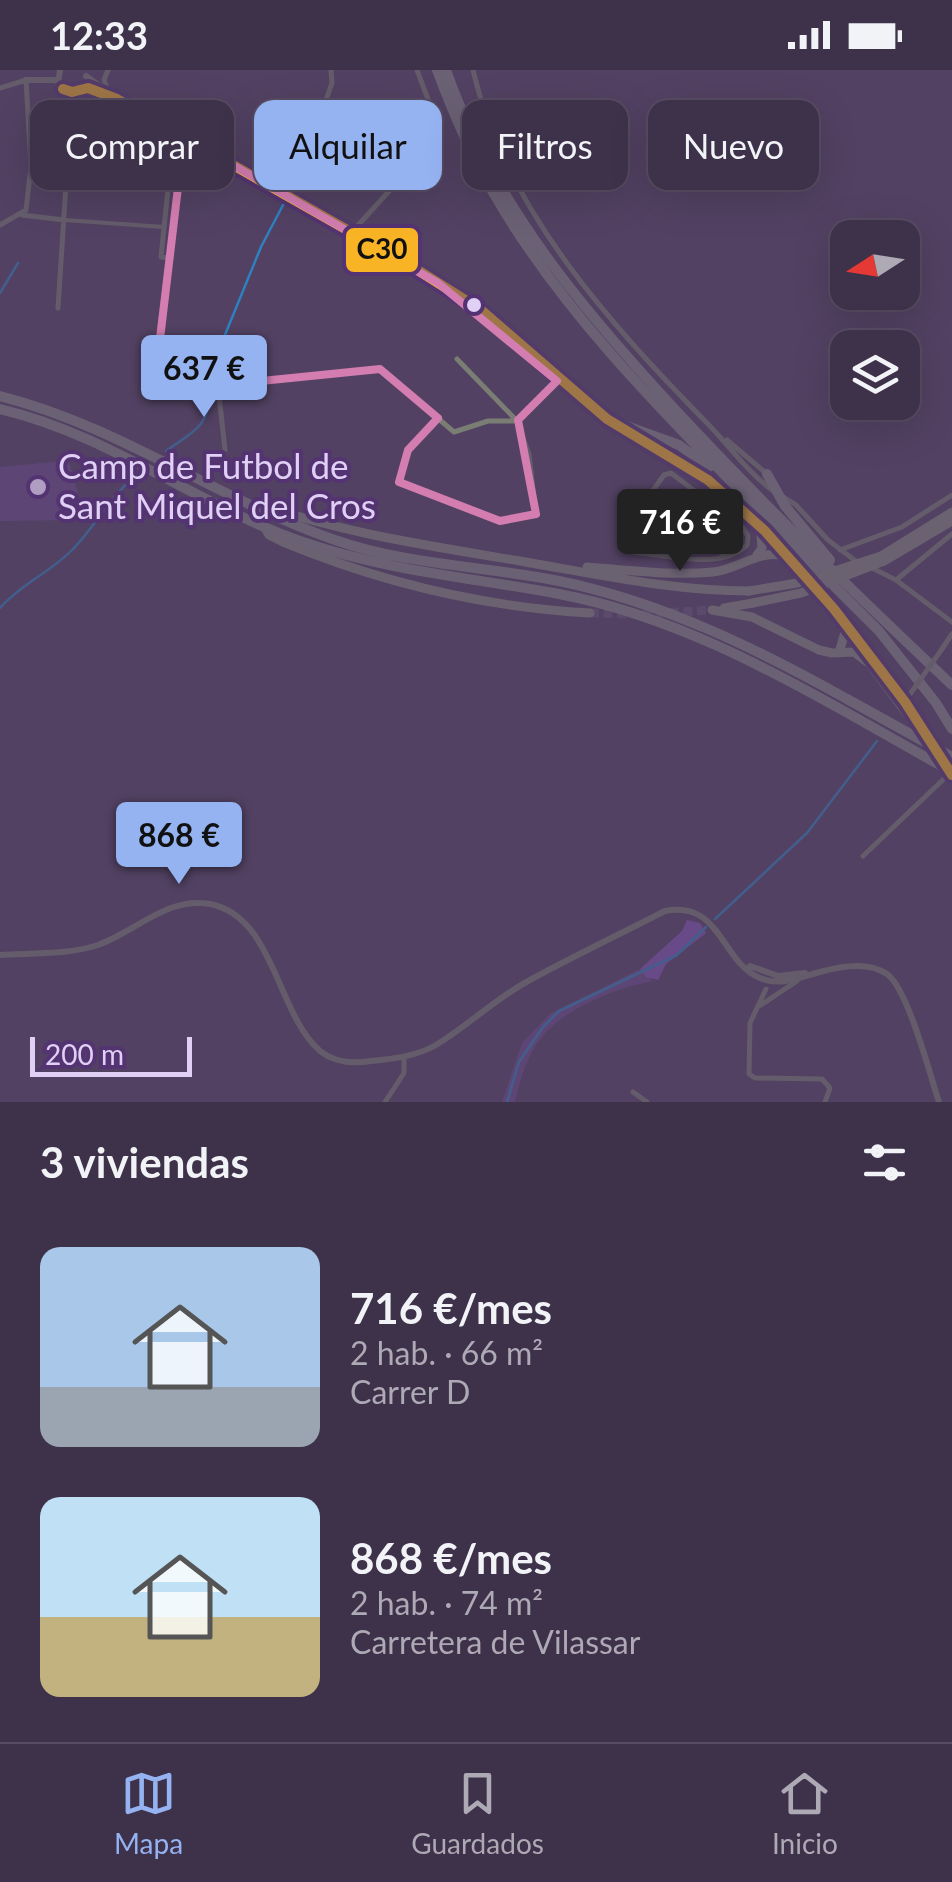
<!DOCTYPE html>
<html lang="es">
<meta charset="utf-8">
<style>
body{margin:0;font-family:Lato,sans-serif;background:#493d54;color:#f1f3f6;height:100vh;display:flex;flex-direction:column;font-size:38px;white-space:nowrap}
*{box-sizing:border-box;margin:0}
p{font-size:32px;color:#ada9b5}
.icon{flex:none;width:55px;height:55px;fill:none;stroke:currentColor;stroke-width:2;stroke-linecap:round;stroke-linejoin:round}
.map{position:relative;height:1032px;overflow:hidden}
.drawer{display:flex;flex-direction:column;background:#3e314a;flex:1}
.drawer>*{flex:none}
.guide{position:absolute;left:30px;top:30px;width:892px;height:90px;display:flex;gap:20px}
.needle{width:65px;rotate:258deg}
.buttons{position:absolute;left:830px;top:150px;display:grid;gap:20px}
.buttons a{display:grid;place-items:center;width:90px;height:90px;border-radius:20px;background:#3e314a;box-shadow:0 10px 40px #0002,0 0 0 2px #574c62;font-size:50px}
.scale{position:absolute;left:30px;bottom:25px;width:162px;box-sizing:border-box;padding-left:10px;border:5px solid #e1d0f5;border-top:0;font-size:28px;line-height:35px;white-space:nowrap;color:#e1d0f5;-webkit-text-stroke:8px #533371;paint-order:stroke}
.price{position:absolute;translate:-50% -85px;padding:0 22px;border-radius:10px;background:#95b2f1;color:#111;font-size:32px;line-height:65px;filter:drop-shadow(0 2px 5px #0008)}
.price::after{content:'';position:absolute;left:50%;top:60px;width:30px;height:22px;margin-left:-15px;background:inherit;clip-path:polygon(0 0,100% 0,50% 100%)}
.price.selected{background:#222;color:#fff}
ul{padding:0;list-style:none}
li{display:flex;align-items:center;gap:30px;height:250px;padding:0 40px}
li span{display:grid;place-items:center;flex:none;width:280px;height:200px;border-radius:20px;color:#555}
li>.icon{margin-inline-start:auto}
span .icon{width:120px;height:120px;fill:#fffc;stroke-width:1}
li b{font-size:42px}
h2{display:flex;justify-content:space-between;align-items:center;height:120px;padding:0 40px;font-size:42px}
.chip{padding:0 35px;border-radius:20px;background:#3e314a;box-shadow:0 10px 40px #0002,0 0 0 2px #574c62;font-size:35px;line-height:90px}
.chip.selected{background:#95b2f1;color:#111}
.status{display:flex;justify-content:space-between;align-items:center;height:70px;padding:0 50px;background:#3e314a;direction:ltr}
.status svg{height:28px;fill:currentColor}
.tabs{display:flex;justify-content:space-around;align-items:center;height:140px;border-top:2px solid #574c62;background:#3e314a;font-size:28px;color:#ada9b5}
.tabs a{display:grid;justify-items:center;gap:5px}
.tabs .selected{color:#95b2f1}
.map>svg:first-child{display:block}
.green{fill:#6c4d8c}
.forest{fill:#8654b6}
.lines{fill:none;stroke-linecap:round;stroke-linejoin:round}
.stream{stroke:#2f80c0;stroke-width:2.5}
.trunk-tunnel{stroke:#675679;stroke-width:9;stroke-dasharray:9 4.5;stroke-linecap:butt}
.pedestrian{stroke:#7a7d73;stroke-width:4}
.minor{stroke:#7a7d73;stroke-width:5}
.tertiary{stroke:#7a7d73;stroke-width:6}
.trunk{stroke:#878784;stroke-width:9}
.motorway{stroke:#89878c;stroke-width:10}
.minor-bridge{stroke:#7a7d73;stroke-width:5}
.trunk-bridge{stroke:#878784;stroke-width:9}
.motorway-bridge{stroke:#89878c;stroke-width:10}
.bus-1-casing{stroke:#533371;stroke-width:18}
.bus-1{stroke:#f9b426;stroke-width:10}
.marked{fill:none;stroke:#d37db0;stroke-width:8;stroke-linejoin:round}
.bus-dot{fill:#e1d0f5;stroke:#533371;stroke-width:4}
.poi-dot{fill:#af9ec2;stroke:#533371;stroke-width:4}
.labels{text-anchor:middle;stroke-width:8;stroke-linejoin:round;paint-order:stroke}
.poi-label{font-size:35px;fill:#e1d0f5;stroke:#533371;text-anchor:start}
.line-badge{stroke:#533371;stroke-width:4}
.pale-badge-label{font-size:28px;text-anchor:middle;font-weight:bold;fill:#111}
</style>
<div class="status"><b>12:33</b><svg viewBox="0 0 49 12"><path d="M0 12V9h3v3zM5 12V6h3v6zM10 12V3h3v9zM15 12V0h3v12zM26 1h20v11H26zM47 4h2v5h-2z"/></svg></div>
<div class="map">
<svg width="952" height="1032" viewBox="0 0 952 1032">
<rect width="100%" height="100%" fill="#524163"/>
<!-- green -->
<path class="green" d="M 87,21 L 164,62 L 169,71 L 168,79 L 142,77 L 143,58 L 139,54 L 77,50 L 79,26 Z
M 64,391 L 70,394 L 79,427 L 75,450 L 0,451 L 0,397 Z
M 640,899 L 653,911 C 612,919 554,941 533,980 C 524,996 519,1014 515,1032 L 502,1032 L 522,973 L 550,944 Z"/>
<!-- forest -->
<path class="forest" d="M 687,850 L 700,853 L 706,863 L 666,894 L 658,910 L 646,907 L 640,899 L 682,861 Z"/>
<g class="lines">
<!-- stream -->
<path class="stream" d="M 0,223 L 18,193
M 210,307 L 213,294 L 261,177 L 283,135
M 166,381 C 189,364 210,357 209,325
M 0,538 C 21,514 51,502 73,479 C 97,455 111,422 140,404
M 715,849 L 807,763 L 877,671
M 507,1032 L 519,992 L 543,957 L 559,941 L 677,885 L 706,857"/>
<!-- trunk-tunnel -->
<path class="trunk-tunnel" d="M 590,543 L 628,544
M 643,544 L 712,540"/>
<!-- pedestrian -->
<path class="pedestrian" d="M 64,150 L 164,157"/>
<!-- minor -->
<path class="minor" d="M 473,0 C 505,139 611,255 708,354 C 729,376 748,402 772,420
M 0,18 L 26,10 L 31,96 L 26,140 L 0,155
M 108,21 L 104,10 L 108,0
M 184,67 L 154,303 L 155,311 L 161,314 L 201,317 L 380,299 L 454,362 L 488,351 L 517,351 L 557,311
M 291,128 L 332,13 L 331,0
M 22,145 L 64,150
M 351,163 L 441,64 L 417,0
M 169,188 L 161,187 L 174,61
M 58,238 L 72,22
M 218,316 L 225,380
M 438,348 L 408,380 L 399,412 L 500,451 L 536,444 L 529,384 L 517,351 L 457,289
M 727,370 L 768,405
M 782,426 L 796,435
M 649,428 L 724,485
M 796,435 L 828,470 L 857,492
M 621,465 L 664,405 L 671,403 L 743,458 L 748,466 L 747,475 C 722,501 665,485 633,482
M 840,480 L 902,457 L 952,425
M 872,498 L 896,510 L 952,552
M 896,510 L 952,464
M 942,579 L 952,564
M 863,786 L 948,705
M 766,919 L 750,953 L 749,1004 L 755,1008 L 822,1009 L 830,1018 L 825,1032
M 761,935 L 797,911
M 633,1022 L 647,1032
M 385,1032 L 404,1003 L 404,987"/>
<!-- tertiary -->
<path class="tertiary" d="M 60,0 L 58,13 L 66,21 L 88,18 L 117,29 L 416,199 L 481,240 L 608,349
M 86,6 L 108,22
M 26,10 L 57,10
M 481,245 L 593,344 L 685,399 L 741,443
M 623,359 C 652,375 681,389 708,410 C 799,479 886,598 946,695
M 750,452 L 830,543 L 923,668
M 0,885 C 32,883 67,885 98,875 C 135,862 168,826 210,834 C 274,846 277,944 320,981 C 335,993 353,994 371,991 C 393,989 417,986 436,975 C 469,955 496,928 530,910 C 574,886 620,864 665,841 C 721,830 720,891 760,908 C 780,917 801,907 820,902 C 841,896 868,891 887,904 C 908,919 930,1005 939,1032
M 750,896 L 778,906 L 805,903"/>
<!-- trunk -->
<path class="trunk" d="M 256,433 C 342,463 430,476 520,491 C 596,504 672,521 749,521
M 265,458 L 269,465 L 283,472 C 382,513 483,537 590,543
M 757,485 L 762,478 L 761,465
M 881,486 L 952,442
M 884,491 L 952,451
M 587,497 C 628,500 672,506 713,502 C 736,500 758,481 780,485
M 724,538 L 753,533
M 712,540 L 752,547 L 819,580 L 832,583 L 854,582 L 867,592
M 839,583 L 845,562"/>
<!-- motorway -->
<path class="motorway" d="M 437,0 C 453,43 471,85 494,124 C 562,242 663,342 757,438
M 446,0 C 496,142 596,256 699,365 C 780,451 866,534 952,615
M 0,326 C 119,356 219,430 335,470 C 406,495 485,496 559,511 C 661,532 756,578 847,629
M 0,339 C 111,365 199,437 306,473 C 389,501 474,508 559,524 C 670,545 770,599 867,654
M 607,349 L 679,375 L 709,397
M 767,404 L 785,436 L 830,490
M 752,434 L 879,561 L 936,633 L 952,659"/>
<!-- minor-bridge -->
<path class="minor-bridge" d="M 908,627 L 942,579"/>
<!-- trunk-bridge -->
<path class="trunk-bridge" d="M 749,521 L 797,513 L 881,486
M 753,533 L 801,523 L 884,491"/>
<!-- motorway-bridge -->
<path class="motorway-bridge" d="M 847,629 L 952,687
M 867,654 L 952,702"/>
<!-- bus-1 casing -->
<g class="bus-1-casing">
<path id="bus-1" d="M 63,19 L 72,22 L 88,18 L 117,29 L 416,199 L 481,240 L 607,349 L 708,410 L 765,461 L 834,539 L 905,632 L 952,705"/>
</g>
<!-- bus-1 -->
<use href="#bus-1" class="bus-1"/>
</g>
<!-- marked area -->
<path d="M0 0H952V1032H0ZM 184,67 L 438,213 L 557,311 L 518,350 L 536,444 L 500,451 L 399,412 L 408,380 L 438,348 L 380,299 L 201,317 L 155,311 Z" fill="#524163" fill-opacity=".55" fill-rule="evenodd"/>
<path class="marked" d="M 184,67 L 438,213 L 557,311 L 518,350 L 536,444 L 500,451 L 399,412 L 408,380 L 438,348 L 380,299 L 201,317 L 155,311 Z"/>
<!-- markers -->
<circle class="bus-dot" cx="474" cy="235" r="9"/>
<circle class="poi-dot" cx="38" cy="417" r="10"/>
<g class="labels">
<!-- poi labels -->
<g class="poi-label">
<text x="58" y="409">Camp de Futbol de<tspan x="58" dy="40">Sant Miquel del Cros</tspan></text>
</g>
</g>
<rect class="line-badge" x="344" y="156" width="76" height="48" rx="10" fill="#f9b426"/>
<g class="pale-badge-label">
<text x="382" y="189">C30</text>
</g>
</svg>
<div class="buttons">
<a><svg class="needle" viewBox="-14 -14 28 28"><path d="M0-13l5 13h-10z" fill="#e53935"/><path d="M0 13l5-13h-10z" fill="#ada9b5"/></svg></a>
<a><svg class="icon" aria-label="layers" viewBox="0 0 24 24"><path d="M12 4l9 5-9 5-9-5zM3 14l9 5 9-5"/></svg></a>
</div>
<div class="scale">200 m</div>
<b class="price" style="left:204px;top:350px">637 €</b>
<b class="price selected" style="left:680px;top:504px">716 €</b>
<b class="price" style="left:179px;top:817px">868 €</b>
<div class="guide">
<a class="chip">Comprar</a>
<a class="chip selected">Alquilar</a>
<a class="chip">Filtros</a>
<a class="chip">Nuevo</a>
</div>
</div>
<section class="drawer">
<h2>3 viviendas<svg class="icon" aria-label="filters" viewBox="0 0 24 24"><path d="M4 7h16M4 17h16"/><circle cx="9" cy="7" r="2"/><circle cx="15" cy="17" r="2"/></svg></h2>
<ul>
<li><span style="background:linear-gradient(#a9c7e8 70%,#9aa5b1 0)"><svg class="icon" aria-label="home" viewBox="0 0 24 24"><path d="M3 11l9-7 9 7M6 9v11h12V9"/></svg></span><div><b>716 €/mes</b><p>2 hab. · 66 m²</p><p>Carrer D</p></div></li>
<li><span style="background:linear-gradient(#bfe0f5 60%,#c2b280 0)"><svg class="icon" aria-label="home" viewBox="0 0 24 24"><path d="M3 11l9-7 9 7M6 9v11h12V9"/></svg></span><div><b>868 €/mes</b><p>2 hab. · 74 m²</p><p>Carretera de Vilassar</p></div></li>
</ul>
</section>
<nav class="tabs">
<a class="selected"><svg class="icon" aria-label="map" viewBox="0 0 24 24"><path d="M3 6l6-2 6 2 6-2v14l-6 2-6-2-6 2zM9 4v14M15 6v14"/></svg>Mapa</a>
<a><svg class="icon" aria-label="saved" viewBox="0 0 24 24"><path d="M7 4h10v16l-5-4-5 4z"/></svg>Guardados</a>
<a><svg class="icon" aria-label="home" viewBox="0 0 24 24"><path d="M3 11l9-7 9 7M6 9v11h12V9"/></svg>Inicio</a>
</nav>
